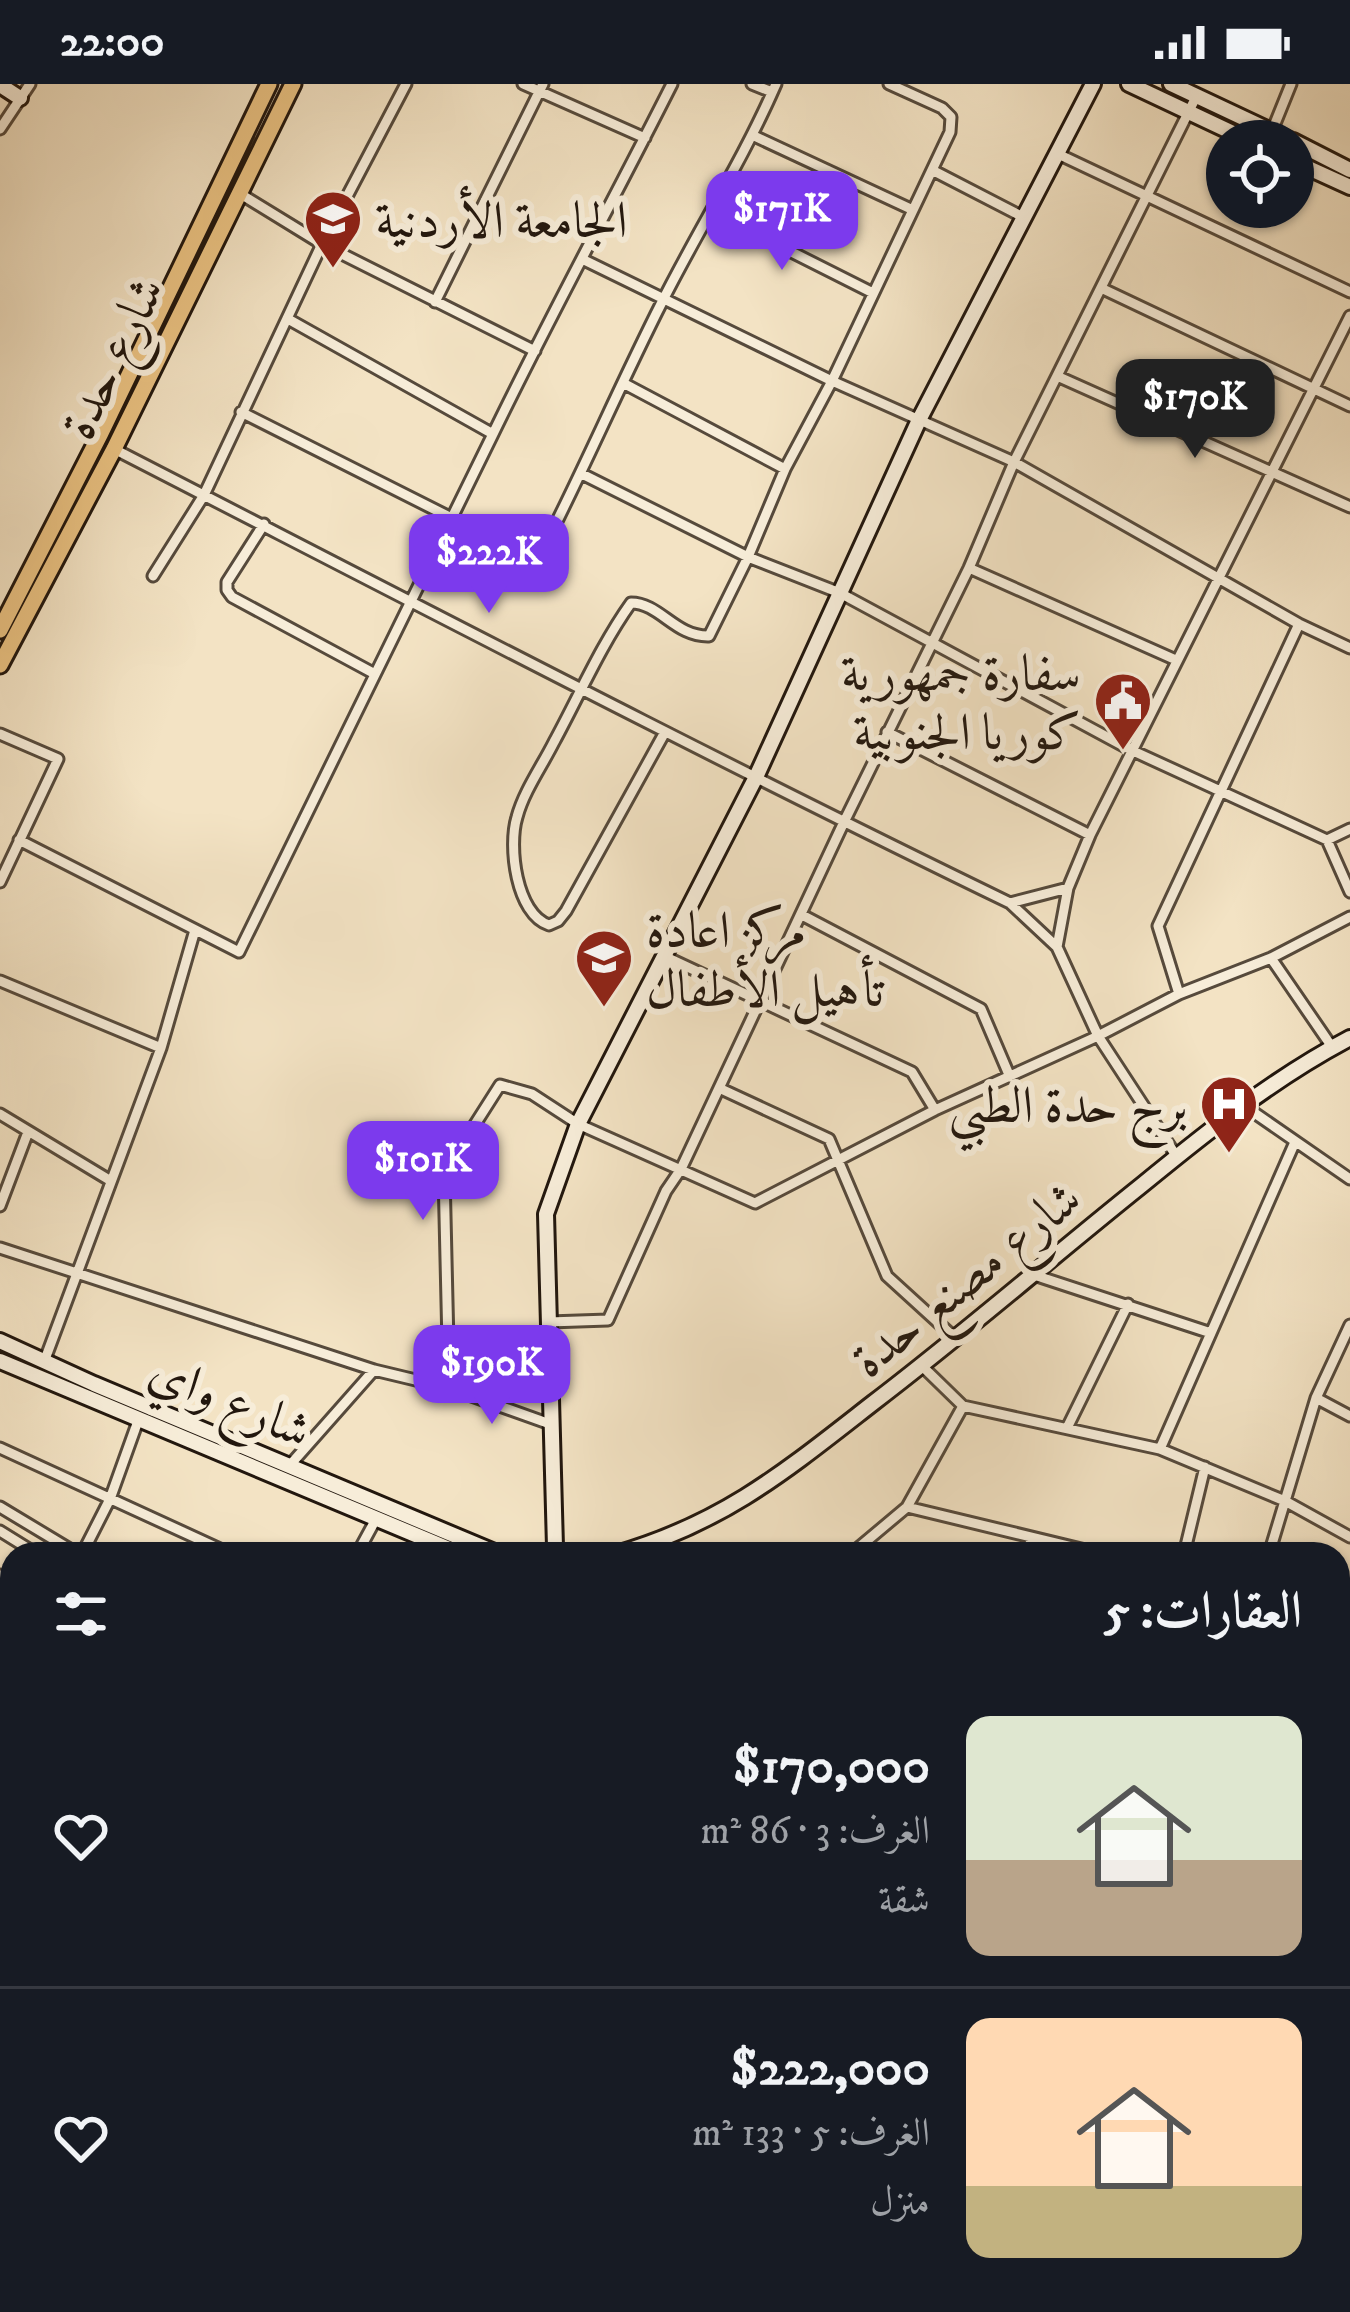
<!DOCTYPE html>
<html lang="ar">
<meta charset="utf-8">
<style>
body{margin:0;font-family:"IM FELL DW Pica",Amiri,serif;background:#242831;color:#f1f3f6;direction:rtl;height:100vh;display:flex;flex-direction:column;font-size:45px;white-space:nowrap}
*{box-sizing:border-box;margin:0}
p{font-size:39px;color:#9ea1a6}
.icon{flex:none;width:66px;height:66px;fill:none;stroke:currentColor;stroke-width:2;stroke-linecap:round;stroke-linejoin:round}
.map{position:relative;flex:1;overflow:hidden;direction:ltr}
.panel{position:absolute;left:0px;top:1458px;width:1350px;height:771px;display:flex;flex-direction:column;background:#171b24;border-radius:36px 36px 0 0;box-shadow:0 3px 9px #0004;direction:rtl}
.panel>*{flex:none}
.fabs{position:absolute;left:1206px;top:36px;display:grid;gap:24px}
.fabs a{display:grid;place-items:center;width:108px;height:108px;border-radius:50%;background:#171b24;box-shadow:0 3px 9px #0004;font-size:60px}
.price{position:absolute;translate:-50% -102px;padding:0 27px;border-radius:24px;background:#7c3aed;color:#fff;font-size:39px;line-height:78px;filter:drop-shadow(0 3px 6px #0008)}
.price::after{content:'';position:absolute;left:50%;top:72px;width:36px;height:27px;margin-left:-18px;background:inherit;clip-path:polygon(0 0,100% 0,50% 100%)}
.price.selected{background:#222;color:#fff}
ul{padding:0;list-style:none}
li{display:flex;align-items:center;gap:36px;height:300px;padding:0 48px}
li+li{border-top:3px solid #363941}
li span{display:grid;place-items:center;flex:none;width:336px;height:240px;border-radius:24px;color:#555}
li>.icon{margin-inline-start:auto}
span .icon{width:144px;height:144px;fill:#fffc;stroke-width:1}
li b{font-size:51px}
h2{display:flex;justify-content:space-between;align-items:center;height:144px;padding:0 48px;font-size:51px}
.status{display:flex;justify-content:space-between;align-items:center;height:84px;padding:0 60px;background:#171b24;direction:ltr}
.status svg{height:33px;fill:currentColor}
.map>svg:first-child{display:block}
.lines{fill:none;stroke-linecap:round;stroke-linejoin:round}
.street-casing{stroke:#564a3c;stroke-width:15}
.secondary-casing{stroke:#22170e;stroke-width:20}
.primary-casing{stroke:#22170e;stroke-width:21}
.street{stroke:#f7edd9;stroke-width:9}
.secondary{stroke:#f7edd9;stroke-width:14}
.primary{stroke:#eac282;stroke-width:15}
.labels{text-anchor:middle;stroke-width:12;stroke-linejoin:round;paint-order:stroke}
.poi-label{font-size:51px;fill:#22170e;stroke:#f7edd9;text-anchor:start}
.street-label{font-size:51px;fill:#22170e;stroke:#f7edd9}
</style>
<div class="status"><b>22:00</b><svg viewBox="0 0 49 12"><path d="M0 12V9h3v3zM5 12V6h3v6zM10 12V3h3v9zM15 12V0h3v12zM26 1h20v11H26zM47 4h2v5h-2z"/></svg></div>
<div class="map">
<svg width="1350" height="2228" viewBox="0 0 1350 2228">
<rect width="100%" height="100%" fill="#f3e3c4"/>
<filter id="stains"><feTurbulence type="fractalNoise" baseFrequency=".00167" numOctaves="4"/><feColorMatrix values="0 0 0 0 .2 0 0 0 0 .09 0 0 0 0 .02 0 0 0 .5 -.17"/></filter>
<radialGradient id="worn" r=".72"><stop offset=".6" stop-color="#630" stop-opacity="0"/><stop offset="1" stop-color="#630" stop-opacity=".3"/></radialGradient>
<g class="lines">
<!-- street casing -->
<g class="street-casing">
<path id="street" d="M 523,0 L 645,54
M 752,0 L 772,8
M 0,45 L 30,0
M 1272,47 L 1291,0
M 752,51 L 913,126
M 1058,70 L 1350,208
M 932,86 L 1025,134
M 239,109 L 322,160 L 535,267
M 712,128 L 873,209
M 582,175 L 832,297 L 1014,378 L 1299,540 L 1350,564
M 1101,204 L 1350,322
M 435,218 L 543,0
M 288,235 L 493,350
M 1057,292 L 1350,423
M 623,299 L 785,385
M 241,328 L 537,477 C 581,392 618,305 661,220 C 698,146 743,76 776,0
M 114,365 C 412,518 709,673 1010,819 L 1057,863 L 1098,952 L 1177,1073
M 582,390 L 748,473 L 840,509 L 1131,666 L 1327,756 L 1350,745
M 264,440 L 227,498 L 227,506 L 232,513 L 375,590
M 969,484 L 1176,576
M 153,492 L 204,411 L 322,160 L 406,0
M 665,648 L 566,827 L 558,837 L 549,841 C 516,830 508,762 517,733 C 524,707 542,682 554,658 C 579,612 601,561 631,519 C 660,519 675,553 709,552 L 748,473 L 785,385 L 832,297 L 950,48 L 951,33 L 942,24 L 889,0
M 887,648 L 1090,751
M 0,650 L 58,675 L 0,798
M 19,756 L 239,868 C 323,695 409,523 493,350 C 550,232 613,117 672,0
M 1327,756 L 1350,808
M 1010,819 L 1068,804
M 802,831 L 981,925 L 1010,993
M 1057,863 L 1068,804 L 1090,751 L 1350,232
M 664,872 L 912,988 L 935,1026
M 1271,874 L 1332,963
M 0,897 L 161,964
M 1179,910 L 1158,842 L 1299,540
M 719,1004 L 829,1055 L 887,1192 L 955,1254
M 1243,1021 L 1350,1095
M 0,1030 L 111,1097
M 0,1122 L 28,1048
M 0,1164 L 374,1286
M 1031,1190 L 1211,1249
M 549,1238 L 608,1236 L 666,1107 L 681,1085 L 844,738 L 969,484 L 1014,378 L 1196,13
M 44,1278 L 161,964 L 195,846
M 922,1282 L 963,1322 L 1160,1365 L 1285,1417 L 1350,1453
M 449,1304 L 444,1089 L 500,1001 L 532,1010 L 578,1040 L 755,1119 L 935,1026 L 1098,952 L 1179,910 L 1271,874 L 1350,833
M 1316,1314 L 1350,1332
M 1067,1344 L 1128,1220
M 0,1364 L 231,1470
M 1160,1365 L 1295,1058
M 290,1381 L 374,1286 L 449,1304 L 550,1340
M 0,1423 L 78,1470
M 907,1423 L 1102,1470
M 0,1447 L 37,1470
M 82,1470 L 110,1415 L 138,1337
M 357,1470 L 376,1435
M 851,1470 L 907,1423 L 963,1322
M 1023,1470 L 1033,1455
M 1184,1470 L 1205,1383
M 1269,1470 L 1316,1314 L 1350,1241
M 0,1491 L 12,1497
M 1338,1612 L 1350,1607
M 0,1626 L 12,1602
M 0,1652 L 7,1654 L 12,1661
M 0,1791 L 12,1784
M 0,1837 L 12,1851
M 0,1889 L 12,1883
M 1338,1964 L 1350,1968
M 0,2003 L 12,1996
M 1338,2081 L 1350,2083
M 12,2093 L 7,2095 L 4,2111 L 12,2129
M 0,2185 L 12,2179
M 57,2217 L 63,2228
M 523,2217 L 528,2228
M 731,2217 L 738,2228
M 859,2217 L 861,2228
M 1275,2217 L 1318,2228
M 93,2228 L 117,2217
M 491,2228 L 504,2217
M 665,2228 L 686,2217
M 1064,2228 L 1071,2217
M 1175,2228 L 1181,2217"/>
</g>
<!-- secondary casing -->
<g class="secondary-casing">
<path id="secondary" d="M 1129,0 L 1250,57
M 1171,0 L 1292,57
M 0,1 L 20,14
M 1293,57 L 1350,86
M 1293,77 L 1350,103
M 0,1257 L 94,1300 L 499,1470
M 0,1277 L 461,1470
M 552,1470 L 555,1463 L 546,1130 L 578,1040 L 756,693 L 919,336 L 1093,0
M 616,1470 C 724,1439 787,1386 873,1319 C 965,1249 1052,1173 1142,1101 C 1208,1047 1274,994 1350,954"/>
</g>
<!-- primary casing -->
<g class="primary-casing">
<path id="primary" d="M 0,546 L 101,349 L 269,0
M 0,581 L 114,365 L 293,0
M 1338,1741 L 1350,1734
M 1338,1760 L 1350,1753
M 263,2228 L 284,2217
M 308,2228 L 329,2217"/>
</g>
<!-- street -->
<use href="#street" class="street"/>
<!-- secondary -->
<use href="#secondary" class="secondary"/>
<!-- primary -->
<use href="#primary" class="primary"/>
</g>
<!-- icons -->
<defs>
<g id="university-pin" transform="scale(3)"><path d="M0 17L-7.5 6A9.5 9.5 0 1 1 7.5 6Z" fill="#8f2418" stroke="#f7edd9"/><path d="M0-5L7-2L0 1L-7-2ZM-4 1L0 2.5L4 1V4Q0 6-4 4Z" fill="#fff"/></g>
<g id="civic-pin" transform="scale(3)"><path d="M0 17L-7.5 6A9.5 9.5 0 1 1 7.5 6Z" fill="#8f2418" stroke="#f7edd9"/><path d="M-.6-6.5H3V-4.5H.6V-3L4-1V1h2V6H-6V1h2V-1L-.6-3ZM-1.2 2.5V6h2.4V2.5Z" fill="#fff"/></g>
<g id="school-pin" transform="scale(3)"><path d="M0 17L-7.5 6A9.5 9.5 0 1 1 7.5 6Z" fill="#8f2418" stroke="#f7edd9"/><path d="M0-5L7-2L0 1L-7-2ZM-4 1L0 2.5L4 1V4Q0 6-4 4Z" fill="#fff"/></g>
<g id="hospital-pin" transform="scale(3)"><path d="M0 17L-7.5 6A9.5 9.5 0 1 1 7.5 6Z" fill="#8f2418" stroke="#f7edd9"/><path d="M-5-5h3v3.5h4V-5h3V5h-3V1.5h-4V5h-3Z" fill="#fff"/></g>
</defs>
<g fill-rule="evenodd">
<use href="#university-pin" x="333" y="135"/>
<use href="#civic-pin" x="1123" y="617"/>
<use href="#school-pin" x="604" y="874"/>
<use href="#hospital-pin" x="1229" y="1020"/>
</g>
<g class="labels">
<!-- poi labels -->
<g class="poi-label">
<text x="375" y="153">الجامعة الأردنية</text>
<text x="1081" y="606" text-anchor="end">سفارة جمهورية<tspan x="1081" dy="59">كوريا الجنوبية</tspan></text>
<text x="646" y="863">مركز اعادة<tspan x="646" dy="59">تأهيل الأطفال</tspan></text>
<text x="1187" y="1038" text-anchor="end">برج حدة الطبي</text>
</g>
<!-- street labels -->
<g class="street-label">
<text transform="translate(111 273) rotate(-64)" y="18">شارع حدة</text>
<text transform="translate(965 1194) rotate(-39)" y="18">شارع مصنع حدة</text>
<text transform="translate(231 1315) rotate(23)" y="18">شارع واي</text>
</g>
</g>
<rect width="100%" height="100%" filter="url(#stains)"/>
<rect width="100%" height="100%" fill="url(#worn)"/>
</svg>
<div class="fabs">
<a><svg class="icon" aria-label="locate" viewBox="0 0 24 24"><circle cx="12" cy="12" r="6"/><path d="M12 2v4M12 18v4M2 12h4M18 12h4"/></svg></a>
</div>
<b class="price" style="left:782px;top:189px">$171K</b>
<b class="price selected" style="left:1195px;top:377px">$170K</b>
<b class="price" style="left:489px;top:532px">$222K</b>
<b class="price" style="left:423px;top:1139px">$101K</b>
<b class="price" style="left:492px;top:1343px">$190K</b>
<section class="panel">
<h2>العقارات: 5<svg class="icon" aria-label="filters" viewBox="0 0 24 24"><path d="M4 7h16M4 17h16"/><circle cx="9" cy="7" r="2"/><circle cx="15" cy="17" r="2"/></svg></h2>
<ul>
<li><span style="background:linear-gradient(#dfe7d0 60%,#b9a48a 0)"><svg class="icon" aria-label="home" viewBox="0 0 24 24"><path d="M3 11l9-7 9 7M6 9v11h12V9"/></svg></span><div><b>$170,000</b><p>الغرف: 3 · 86 m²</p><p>شقة</p></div><svg class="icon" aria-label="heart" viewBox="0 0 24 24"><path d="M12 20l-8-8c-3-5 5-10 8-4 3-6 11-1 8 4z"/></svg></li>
<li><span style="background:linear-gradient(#ffd9b3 70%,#c2b280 0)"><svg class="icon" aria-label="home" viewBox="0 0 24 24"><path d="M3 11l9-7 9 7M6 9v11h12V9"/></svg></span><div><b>$222,000</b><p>الغرف: 5 · 133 m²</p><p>منزل</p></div><svg class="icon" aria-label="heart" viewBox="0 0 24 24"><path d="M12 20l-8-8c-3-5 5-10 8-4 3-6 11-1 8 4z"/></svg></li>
</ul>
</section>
</div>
